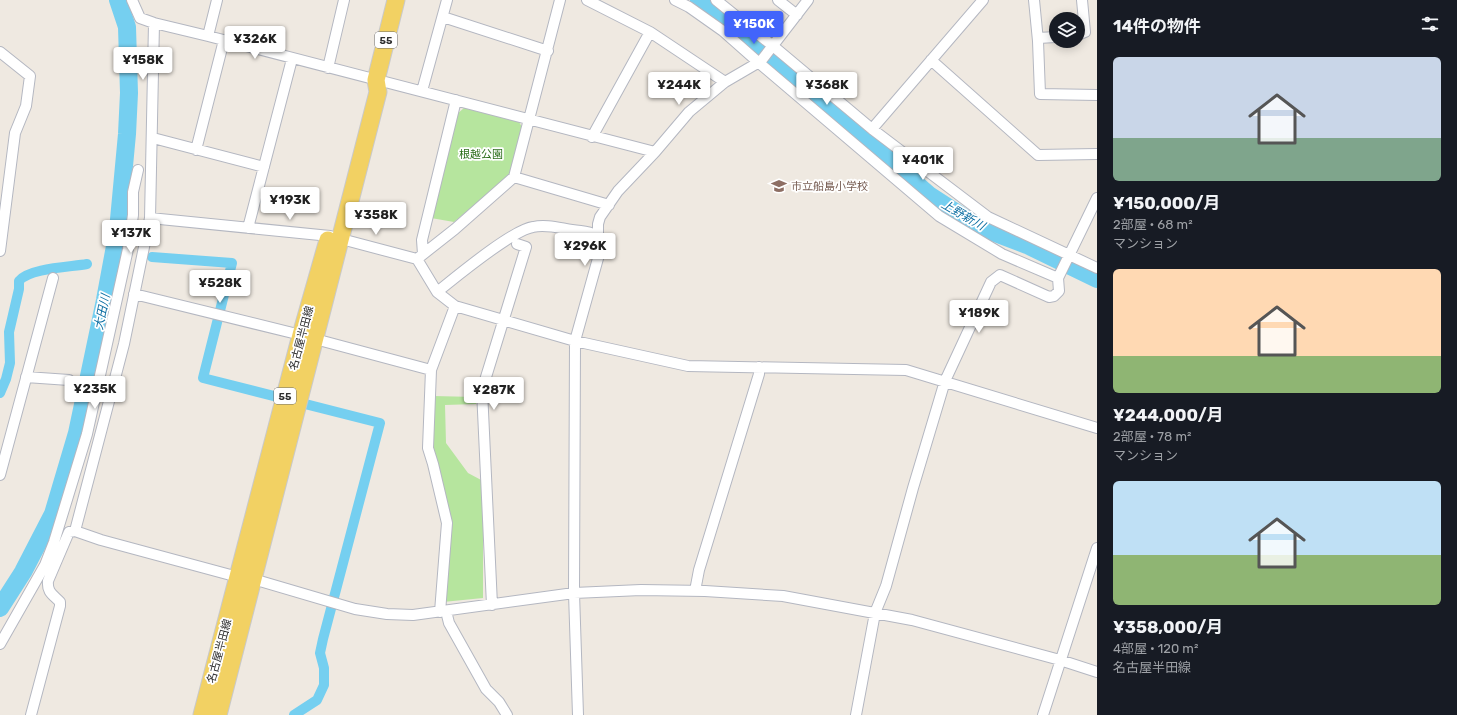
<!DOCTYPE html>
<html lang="ja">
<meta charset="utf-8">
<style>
body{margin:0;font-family:Rubik,"Noto Sans JP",sans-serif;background:#20242c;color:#f1f3f6;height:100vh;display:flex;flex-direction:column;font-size:15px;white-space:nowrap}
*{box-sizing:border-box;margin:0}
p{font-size:13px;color:#9ea1a6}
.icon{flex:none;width:22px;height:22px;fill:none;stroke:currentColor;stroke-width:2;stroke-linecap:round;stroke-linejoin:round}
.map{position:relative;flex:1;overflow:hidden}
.sheet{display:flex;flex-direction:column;background:#171b24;width:360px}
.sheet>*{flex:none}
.tools{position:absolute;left:1049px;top:12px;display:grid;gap:8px}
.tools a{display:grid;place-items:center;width:36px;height:36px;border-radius:50%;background:#171b24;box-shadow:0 2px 10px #0003;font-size:20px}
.price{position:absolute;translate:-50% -34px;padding:0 9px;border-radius:4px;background:#fff;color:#222;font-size:13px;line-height:26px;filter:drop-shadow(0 1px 2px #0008)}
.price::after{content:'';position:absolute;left:50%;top:24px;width:12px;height:9px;margin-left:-6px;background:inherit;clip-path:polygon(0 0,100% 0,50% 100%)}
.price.current{background:#4264fb;color:#fff}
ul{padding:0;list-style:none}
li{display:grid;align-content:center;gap:8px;height:212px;padding:0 16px}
li span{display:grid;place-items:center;height:124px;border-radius:6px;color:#555}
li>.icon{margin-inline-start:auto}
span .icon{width:72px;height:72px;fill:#fffc;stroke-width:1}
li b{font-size:17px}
h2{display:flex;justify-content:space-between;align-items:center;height:48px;padding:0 16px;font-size:17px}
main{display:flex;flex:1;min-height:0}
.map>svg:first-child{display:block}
.green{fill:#b6e59e}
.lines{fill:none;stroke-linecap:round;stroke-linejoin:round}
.canal{stroke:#75cff0;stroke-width:10}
.river{stroke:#75cff0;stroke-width:18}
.minor-casing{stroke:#b4b7c1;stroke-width:12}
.primary-casing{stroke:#c9c9c9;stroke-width:19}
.minor{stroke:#fff;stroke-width:10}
.primary{stroke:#f2d163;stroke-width:17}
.labels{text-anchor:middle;stroke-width:3.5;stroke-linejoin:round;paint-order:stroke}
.shield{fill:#fff;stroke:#6d6d6d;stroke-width:1}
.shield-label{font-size:10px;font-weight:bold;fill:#2e2e2e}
.park-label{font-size:11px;fill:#2c6e1b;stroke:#fff}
.education-label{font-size:11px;fill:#785e54;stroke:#fff;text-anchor:start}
.street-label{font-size:11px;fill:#2e2e2e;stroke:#fff}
.water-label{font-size:12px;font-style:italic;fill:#0d6fa3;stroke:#fff}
</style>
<main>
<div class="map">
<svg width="1097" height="715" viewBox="0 0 1097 715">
<rect width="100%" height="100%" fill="#efe9e1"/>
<!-- green -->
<path class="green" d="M 464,108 L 519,122 L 522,127 L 510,175 L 454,222 L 431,218 L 457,114 Z
M 433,396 L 476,397 L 476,404 L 445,405 L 446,443 L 468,473 L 483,481 L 483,598 L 443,602 L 450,523 L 431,445 Z"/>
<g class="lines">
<!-- canal -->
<path class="canal" d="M 152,257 L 232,263 L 203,378 L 380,423 L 323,639 L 320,653 L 324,668 L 324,685 L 317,700 L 294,715
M 0,393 L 6,379 L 10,363 L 9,332 L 19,289 L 19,281 C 29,268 71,267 87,264"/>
<!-- river -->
<path class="river" d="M 699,0 L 776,62 L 929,195 L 977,226 L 1027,245 L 1097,279
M 0,608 L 23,572 L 53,514 L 77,433 L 105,300 L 118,230 L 127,134 L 129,93 L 127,27 L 118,0"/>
<!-- minor casing -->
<g class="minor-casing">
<path id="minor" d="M 132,0 L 140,18 L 154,23 L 208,36 L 655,152
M 587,0 L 650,32 L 725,82
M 675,0 L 689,7 L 723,31 L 758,62 L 939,216 L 1002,254 L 1058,278
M 716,0 L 773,46 L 872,129 L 988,217 L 1097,268
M 778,0 L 797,15
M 1034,0 L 1038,41 L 1040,94 L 1097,95
M 443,17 L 548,51
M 1078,35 L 1085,32 L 1082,0
M 208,36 L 217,0
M 1038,38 L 1056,37
M 0,52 L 30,76 L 26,106 L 15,133 L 0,251
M 931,60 L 1038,155 L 1097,154
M 328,68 L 344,0
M 422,91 L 447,0
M 872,129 L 983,0
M 592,137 L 650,32
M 153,138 L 264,167
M 196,150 L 224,40
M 514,177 L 560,0
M 150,218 L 330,236 L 417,259 L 437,292 L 455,306 L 431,370 L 428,448 L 433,464 L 447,523 L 440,612
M 248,228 L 292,59
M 423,254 L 422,240 L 456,100
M 417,259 L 455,229 L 514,177 L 609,205
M 437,292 C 456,277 512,230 533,227 C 546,224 559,228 572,230 C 584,232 586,230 598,236
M 134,294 L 301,335
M 455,306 L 575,341 L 688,366 L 906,370 L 1097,428
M 315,339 L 431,370
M 26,377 L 69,380
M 0,475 L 53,278
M 75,531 L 124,344 L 150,218 L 154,23
M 695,591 L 699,570 L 759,374 L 759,367
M 492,605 L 482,390 L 526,247 L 517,244
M 446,611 L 449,623 L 486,689 L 499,702 L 507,715
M 0,644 L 45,565 L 54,542 L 87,434 L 128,249 L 133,215 L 133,192 L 138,170
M 31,715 L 60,606 L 60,602 C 52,594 47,592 48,581 L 69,532 L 75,531 L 101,540 L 238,577 L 253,579 L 355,609 L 387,614 L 413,615 L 574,593 L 641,590 L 705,591 L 783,596 L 912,620 L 1060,660 L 1097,672
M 578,715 L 574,593 L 575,341 L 602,244 L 598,236 L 598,224 L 600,217 L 618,191 L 655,152 L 689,112 L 725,82 L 761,61 L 808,0
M 856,715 L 875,613 L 886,586 L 913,488 L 945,381 L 991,282 L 1000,275 L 1049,297 L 1054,296 L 1059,291 L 1058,278 L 1097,198
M 1043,715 L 1097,548"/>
</g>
<!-- primary casing -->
<g class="primary-casing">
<path id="primary" d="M 202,715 L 301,335 L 328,240
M 218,715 L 378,92 L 376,80 L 396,0"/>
</g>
<!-- minor -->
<use href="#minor" class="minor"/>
<!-- primary -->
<use href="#primary" class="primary"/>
</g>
<!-- icons -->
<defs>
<g id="school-bare" transform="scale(1.2)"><path d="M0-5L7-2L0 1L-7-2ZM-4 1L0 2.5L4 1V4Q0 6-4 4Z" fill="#8d6e63" stroke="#fff" stroke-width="2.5" paint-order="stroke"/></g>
</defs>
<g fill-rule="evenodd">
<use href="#school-bare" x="779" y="186"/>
</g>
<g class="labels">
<!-- shield labels -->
<g class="shield">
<rect x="375" y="32" width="22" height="16" rx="3"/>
<rect x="274" y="388" width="22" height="16" rx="3"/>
</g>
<g class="shield-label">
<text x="386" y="44">55</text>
<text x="285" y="400">55</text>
</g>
<!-- park labels -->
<g class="park-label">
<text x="481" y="158">根越公園</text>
</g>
<!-- education labels -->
<g class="education-label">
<text x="791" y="190">市立船島小学校</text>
</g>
<!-- street labels -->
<g class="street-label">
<text transform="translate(301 338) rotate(-75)" y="4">名古屋半田線</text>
<text transform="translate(219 651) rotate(-75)" y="4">名古屋半田線</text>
</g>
<!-- water labels -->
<g class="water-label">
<text transform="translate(963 215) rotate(30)" y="4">上野新川</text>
<text transform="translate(102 312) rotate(-78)" y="4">大田川</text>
</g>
</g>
</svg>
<div class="tools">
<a><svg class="icon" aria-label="layers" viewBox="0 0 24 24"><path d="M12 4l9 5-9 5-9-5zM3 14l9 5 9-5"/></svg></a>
</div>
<b class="price current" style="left:754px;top:45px">¥150K</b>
<b class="price" style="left:255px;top:60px">¥326K</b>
<b class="price" style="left:143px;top:81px">¥158K</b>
<b class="price" style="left:679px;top:106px">¥244K</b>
<b class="price" style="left:827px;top:106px">¥368K</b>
<b class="price" style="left:923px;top:181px">¥401K</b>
<b class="price" style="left:290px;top:221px">¥193K</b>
<b class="price" style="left:376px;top:236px">¥358K</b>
<b class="price" style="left:131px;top:254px">¥137K</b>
<b class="price" style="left:585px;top:267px">¥296K</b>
<b class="price" style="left:220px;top:304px">¥528K</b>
<b class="price" style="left:979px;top:334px">¥189K</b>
<b class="price" style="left:95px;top:410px">¥235K</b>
<b class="price" style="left:494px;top:411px">¥287K</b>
</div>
<section class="sheet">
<h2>14件の物件<svg class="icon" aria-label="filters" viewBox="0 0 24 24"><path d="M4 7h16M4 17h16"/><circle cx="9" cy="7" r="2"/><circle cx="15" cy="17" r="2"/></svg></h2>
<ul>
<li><span style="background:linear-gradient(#c9d6e8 65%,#7fa58c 0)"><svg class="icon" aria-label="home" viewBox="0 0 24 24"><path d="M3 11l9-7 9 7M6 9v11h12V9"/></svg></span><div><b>¥150,000/月</b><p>2部屋 · 68 m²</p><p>マンション</p></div></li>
<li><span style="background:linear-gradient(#ffd9b3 70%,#8fb573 0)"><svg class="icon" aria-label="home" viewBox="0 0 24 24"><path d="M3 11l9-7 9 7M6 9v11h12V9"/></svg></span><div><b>¥244,000/月</b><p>2部屋 · 78 m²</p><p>マンション</p></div></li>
<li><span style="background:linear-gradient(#bfe0f5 60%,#8fb573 0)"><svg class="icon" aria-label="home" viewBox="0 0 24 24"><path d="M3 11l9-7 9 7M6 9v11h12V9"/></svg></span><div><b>¥358,000/月</b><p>4部屋 · 120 m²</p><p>名古屋半田線</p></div></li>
</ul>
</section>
</main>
